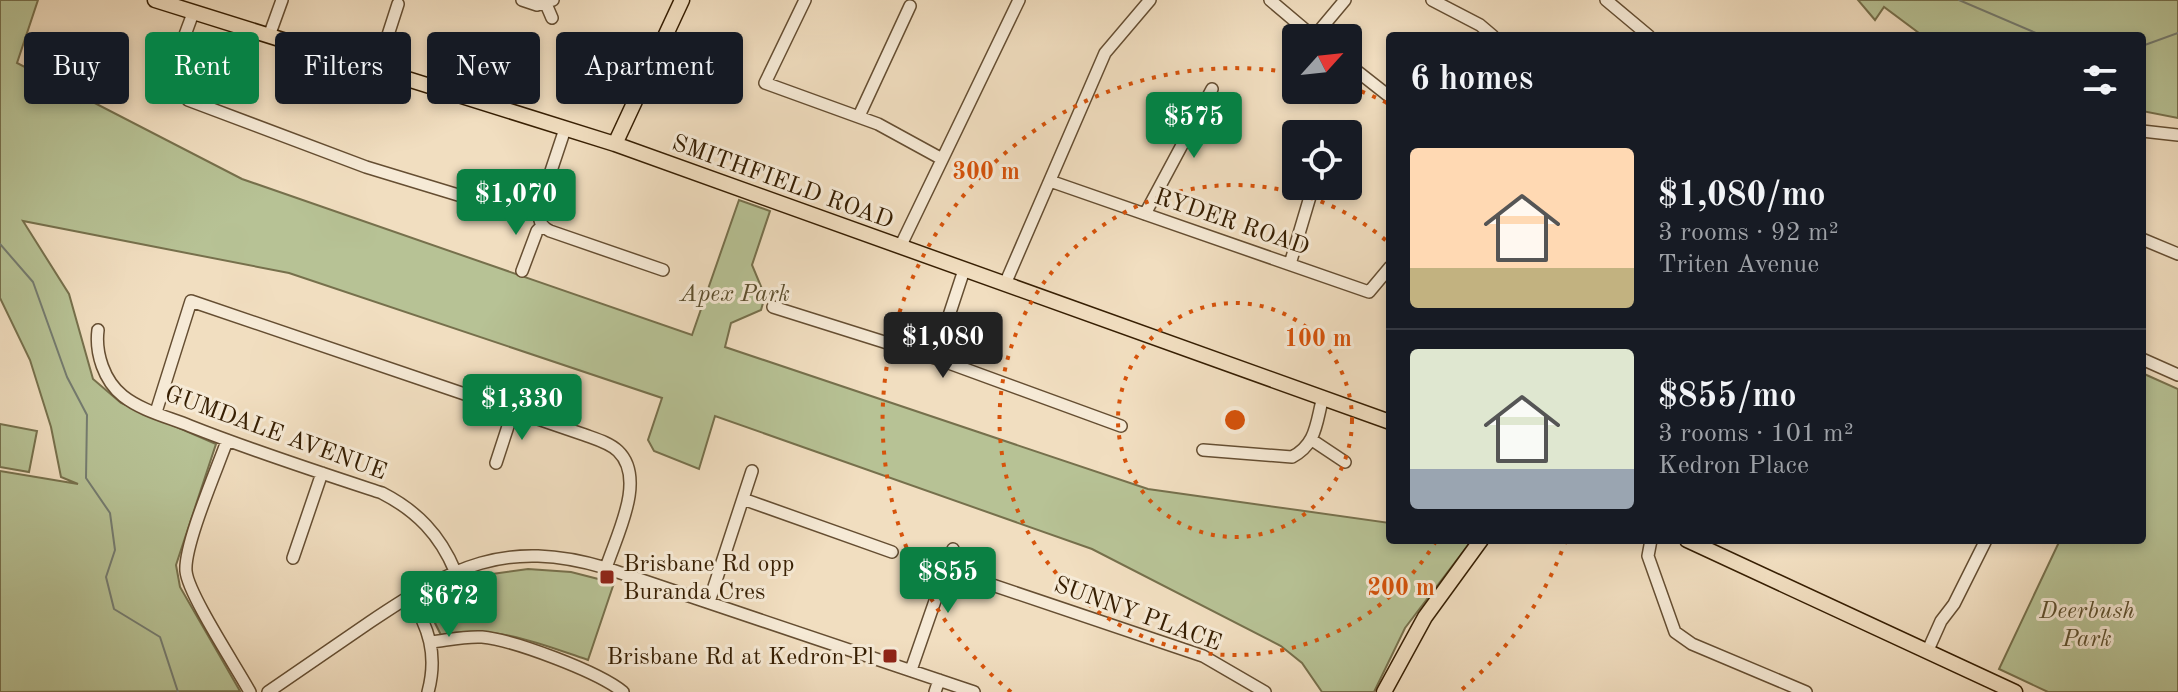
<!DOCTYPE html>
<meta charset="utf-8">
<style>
body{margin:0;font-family:"Old Standard TT",serif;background:#242831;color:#f1f3f6;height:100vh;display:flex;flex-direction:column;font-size:30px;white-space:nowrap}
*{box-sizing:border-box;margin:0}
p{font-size:26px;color:#9ea1a6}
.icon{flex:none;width:44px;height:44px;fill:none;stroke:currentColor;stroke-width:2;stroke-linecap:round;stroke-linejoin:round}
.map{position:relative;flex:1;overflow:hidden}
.sheet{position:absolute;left:1386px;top:32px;width:760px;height:512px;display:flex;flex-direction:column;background:#171b24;border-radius:8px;box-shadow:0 4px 12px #0003}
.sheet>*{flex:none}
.banner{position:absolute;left:24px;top:32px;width:760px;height:72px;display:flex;gap:16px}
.needle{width:52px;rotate:63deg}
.tools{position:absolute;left:1282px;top:24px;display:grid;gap:16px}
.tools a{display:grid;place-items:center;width:80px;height:80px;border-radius:8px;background:#171b24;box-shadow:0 4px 12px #0003;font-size:40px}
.price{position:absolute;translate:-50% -68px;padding:0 18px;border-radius:8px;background:#0b8043;color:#fff;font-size:26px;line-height:52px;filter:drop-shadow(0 2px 4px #0008)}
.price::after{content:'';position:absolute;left:50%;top:48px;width:24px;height:18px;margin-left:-12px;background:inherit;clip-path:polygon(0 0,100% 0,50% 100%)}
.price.active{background:#222;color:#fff}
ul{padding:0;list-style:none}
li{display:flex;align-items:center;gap:24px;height:200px;padding:0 24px}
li+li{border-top:2px solid #363941}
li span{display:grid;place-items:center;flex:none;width:224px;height:160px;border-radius:8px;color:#555}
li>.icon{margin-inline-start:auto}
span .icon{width:96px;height:96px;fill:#fffc;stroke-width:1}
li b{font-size:34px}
h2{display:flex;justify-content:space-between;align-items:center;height:96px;padding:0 24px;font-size:34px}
.chip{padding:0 28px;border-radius:8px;background:#171b24;box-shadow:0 4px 12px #0003;font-size:28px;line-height:72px}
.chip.active{background:#0b8043;color:#fff}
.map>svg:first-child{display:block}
.green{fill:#b7c295;stroke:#76704c;stroke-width:2}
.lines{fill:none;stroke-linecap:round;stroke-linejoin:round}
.stream{stroke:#747c71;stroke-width:2}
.minor-casing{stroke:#654e32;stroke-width:14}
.major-casing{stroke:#361e02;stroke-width:17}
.minor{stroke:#f6ead6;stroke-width:11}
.major{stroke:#f1dec0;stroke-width:14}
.ring{fill:none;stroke:#d6530b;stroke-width:4;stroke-dasharray:4 8}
.poi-dot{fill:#8f2418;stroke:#f6ead6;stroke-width:3}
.labels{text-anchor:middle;stroke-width:6;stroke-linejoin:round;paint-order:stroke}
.street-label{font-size:24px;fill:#361e02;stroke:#f6ead6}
.park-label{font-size:24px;font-style:italic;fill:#5d4f2e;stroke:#f6ead6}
.poi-label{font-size:24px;fill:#361e02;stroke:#f6ead6;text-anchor:start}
.centre{fill:#d6530b;stroke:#f6ead6;stroke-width:4}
.ring-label{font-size:24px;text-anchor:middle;font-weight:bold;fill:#d6530b;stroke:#f6ead6;stroke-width:6;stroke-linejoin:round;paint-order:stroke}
</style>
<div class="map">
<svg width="2178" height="692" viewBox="0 0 2178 692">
<rect width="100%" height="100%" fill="#f1dec0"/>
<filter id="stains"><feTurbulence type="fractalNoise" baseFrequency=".0025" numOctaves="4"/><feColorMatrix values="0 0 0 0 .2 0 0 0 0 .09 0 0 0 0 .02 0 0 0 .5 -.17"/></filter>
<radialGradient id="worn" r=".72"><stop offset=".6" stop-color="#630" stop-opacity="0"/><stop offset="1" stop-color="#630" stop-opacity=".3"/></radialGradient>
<!-- green -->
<path class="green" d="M 0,0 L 38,0 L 17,63 L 242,179 L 692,335 L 739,200 L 770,211 L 752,265 L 765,296 L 761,310 L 731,323 L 725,347 L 1148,489 L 1390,523 L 1390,540 L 1472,540 L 1405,628 L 1374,692 L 1322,692 L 1302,663 L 1281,646 L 1092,549 L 715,416 L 699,469 L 654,451 L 648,440 L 662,398 L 289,273 L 23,221 L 69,294 L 93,379 L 121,403 L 216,444 L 176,565 L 180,587 L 240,691 L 0,692 L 0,471 L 78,484 L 61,477 L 51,427 L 30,360 L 0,298 Z
M 1858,0 L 2178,0 L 2178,118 L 2142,111 L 2142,36 L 1923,36 L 1884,7 L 1875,20 Z
M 2142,373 L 2178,389 L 2178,692 L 2048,692 L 1999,669 L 2060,540 L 2142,540 Z
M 0,424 L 37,431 L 29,472 L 0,467 Z
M 528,569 L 571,572 L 614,583 L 588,660 C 539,643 493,624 441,635 L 424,601 L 431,596 L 485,575 Z"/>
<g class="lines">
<!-- stream -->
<path class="stream" d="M 1959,0 L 2043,36
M 2142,46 L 2178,33
M 0,244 L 33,282 L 67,377 L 87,415 L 86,478 L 110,513 L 115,550 L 106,577 L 114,609 L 160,637 L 178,692"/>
<!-- minor casing -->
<g class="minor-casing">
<path id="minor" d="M 522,0 L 537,5 L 553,0
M 805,0 L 765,83 L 878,124 L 942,159
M 1270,0 L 1315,38
M 1432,0 L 1480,25 L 1493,36
M 1606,0 L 1649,36
M 546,4 L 552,18
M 193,13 C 182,45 167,69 188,100 L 366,167 L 468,198
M 269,36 L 282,0
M 1314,37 L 1345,0
M 1348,64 L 1390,97
M 377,69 L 398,4
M 859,116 L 910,6
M 565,129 L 539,207 C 538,219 540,226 550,231 L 663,270
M 2142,131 L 2178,135
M 1050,181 L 1369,292 L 1390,267
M 1145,214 L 1212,89
M 2142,239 L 2178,254
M 900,247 L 1019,0
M 1290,264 L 1312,190 L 1311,186
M 522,271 L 537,231 L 542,226
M 1005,284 L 1105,53 L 1150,0
M 773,307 L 935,358 L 1121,426
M 98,330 C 95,353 104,381 123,396 C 142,411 168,417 190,426 C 253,451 318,472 382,493 C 417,511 440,535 455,571
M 935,358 L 964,270
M 2142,359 L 2178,375
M 156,412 L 191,301 L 585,435 C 596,439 610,443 618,451 C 647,479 616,536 606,568
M 1312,440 L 1345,462
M 227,441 C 217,469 184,545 186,571 C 188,594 237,668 250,692
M 1203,450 L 1292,457 C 1317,444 1316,422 1323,397
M 496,463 L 513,411
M 743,499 L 892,552
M 1651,540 L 1648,556 L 1675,632 L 1692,644 L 1806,692
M 293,558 L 322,473
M 945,569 L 1203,656 L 1265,692
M 409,596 C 429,627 438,655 428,692
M 709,602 L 752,471
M 431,642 C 448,640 465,636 482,637 C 514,640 599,672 623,692
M 1928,650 L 1941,621 L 1954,604 L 1986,540
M 911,670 L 953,549
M 268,692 C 302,669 336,645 370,622 C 452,567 505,538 606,568 L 974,692
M 935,692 L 939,680"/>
</g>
<!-- major casing -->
<g class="major-casing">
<path id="major" d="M 155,0 L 615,144 L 1390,422
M 615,144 L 682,0
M 1687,540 L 2015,692
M 1384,692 L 1425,617 L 1481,540"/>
</g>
<!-- minor -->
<use href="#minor" class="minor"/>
<!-- major -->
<use href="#major" class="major"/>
</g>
<!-- distance rings -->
<g class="ring">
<circle cx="1235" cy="420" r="117"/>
<path d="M1436 541A235 235 0 1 1 1389 243"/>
<path d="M1566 540A352 352 0 0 1 1459 692M1011 692A352 352 0 0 1 1293 73M1350 87A352 352 0 0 1 1389 104"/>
</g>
<!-- markers -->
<g class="poi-dot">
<rect x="599" y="569" width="16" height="16" rx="4"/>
<rect x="882" y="648" width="16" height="16" rx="4"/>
</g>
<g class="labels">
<!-- street labels -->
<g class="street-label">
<text transform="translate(783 181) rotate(20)" y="8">SMITHFIELD ROAD</text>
<text transform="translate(1232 221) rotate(19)" y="8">RYDER ROAD</text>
<text transform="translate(276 432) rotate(20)" y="8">GUMDALE AVENUE</text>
<text transform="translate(1138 613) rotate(20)" y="8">SUNNY PLACE</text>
</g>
<!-- park labels -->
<g class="park-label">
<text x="735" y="301">Apex Park</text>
<text x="2087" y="618">Deerbush<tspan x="2087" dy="28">Park</tspan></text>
</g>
<!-- poi labels -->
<g class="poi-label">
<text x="623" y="571">Brisbane Rd opp<tspan x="623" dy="28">Buranda Cres</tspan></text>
<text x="874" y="664" text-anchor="end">Brisbane Rd at Kedron Pl</text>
</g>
</g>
<circle cx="1235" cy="420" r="12" class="centre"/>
<g class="ring-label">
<text x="986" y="179">300 m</text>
<text x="1318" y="346">100 m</text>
<text x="1401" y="595">200 m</text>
</g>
<rect width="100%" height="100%" filter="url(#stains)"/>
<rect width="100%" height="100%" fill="url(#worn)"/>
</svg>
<div class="tools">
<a><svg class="needle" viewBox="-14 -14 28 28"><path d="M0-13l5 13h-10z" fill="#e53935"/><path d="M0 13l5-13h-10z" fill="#9ea1a6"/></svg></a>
<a><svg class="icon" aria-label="locate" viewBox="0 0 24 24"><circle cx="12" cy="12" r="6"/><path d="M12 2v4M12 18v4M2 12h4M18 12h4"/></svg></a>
</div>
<b class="price" style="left:1194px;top:160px">$575</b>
<b class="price" style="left:516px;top:237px">$1,070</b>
<b class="price active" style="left:943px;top:380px">$1,080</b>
<b class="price" style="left:522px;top:442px">$1,330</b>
<b class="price" style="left:948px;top:615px">$855</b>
<b class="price" style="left:449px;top:639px">$672</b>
<div class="banner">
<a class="chip">Buy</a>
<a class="chip active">Rent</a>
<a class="chip">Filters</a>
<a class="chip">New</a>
<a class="chip">Apartment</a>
</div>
<section class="sheet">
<h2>6 homes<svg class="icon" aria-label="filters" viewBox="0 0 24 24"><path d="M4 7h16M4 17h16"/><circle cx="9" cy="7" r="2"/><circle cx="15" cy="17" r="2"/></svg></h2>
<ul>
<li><span style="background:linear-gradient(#ffd9b3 75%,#c2b280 0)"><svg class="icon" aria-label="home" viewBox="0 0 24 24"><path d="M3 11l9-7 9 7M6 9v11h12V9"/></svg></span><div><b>$1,080/mo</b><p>3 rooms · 92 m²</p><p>Triten Avenue</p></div></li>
<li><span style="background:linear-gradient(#dfe7d0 75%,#9aa5b1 0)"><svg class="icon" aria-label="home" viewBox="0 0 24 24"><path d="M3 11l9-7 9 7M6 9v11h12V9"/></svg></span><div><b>$855/mo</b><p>3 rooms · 101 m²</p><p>Kedron Place</p></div></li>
</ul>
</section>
</div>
